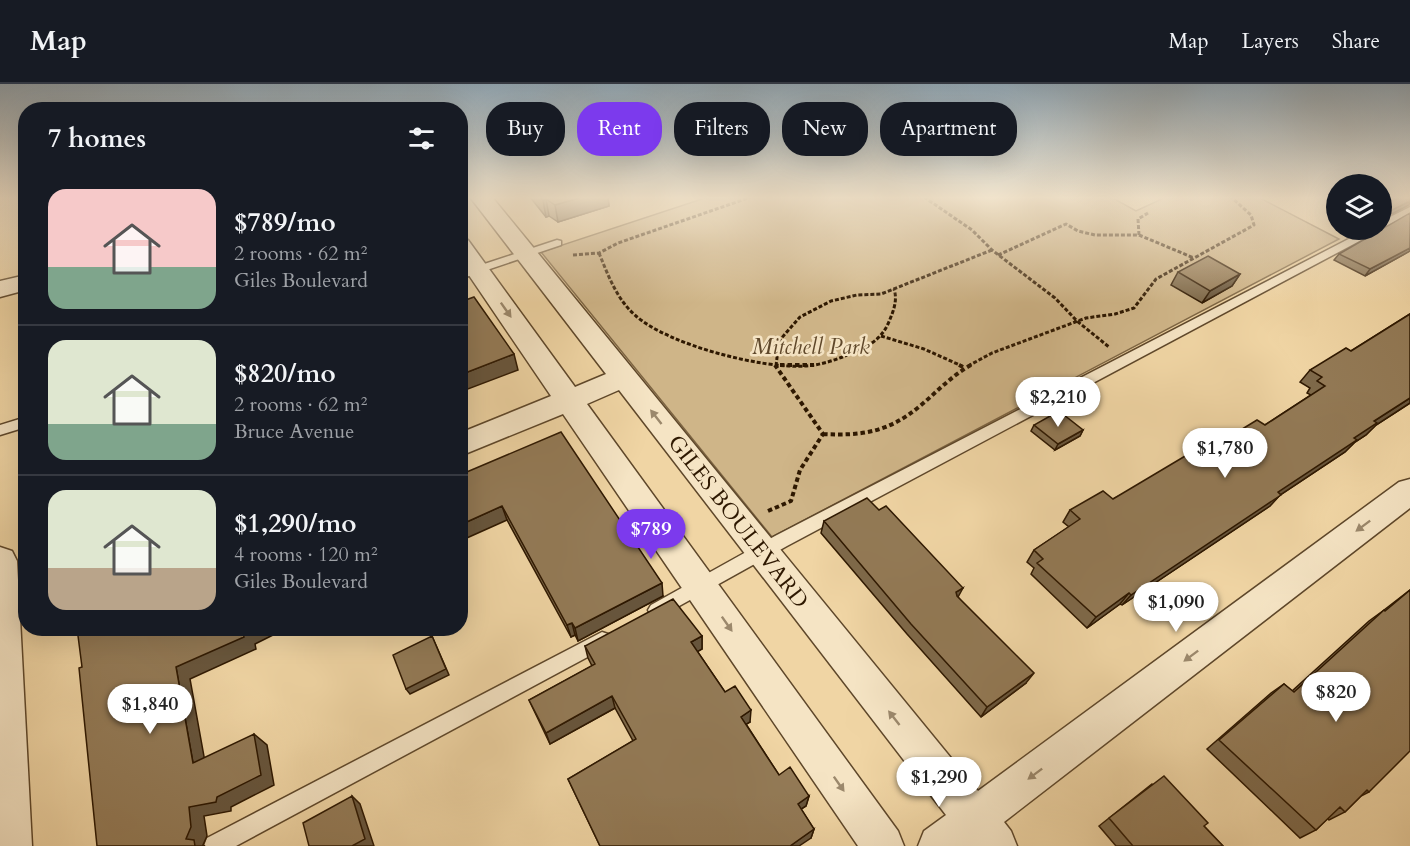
<!DOCTYPE html>
<meta charset="utf-8">
<style>
body{margin:0;font-family:Cardo,serif;background:#242831;color:#f1f3f6;height:100vh;display:flex;flex-direction:column;font-size:22px;white-space:nowrap}
*{box-sizing:border-box;margin:0}
p{font-size:20px;color:#9ea1a6}
.icon{flex:none;width:33px;height:33px;fill:none;stroke:currentColor;stroke-width:2;stroke-linecap:round;stroke-linejoin:round}
.map{position:relative;flex:1;overflow:hidden}
.side{position:absolute;left:18px;top:18px;width:450px;height:534px;display:flex;flex-direction:column;background:#171b24;border-radius:24px;box-shadow:0 6px 24px #0002}
.side>*{flex:none}
.banner{position:absolute;left:486px;top:18px;width:570px;height:54px;display:flex;gap:12px}
.controls{position:absolute;left:1326px;top:90px;display:grid;gap:12px}
.controls a{display:grid;place-items:center;width:66px;height:66px;border-radius:50%;background:#171b24;box-shadow:0 6px 24px #0002;font-size:30px}
.price{position:absolute;translate:-50% -51px;padding:0 14px;border-radius:21px;background:#fff;color:#222;font-size:20px;line-height:39px;filter:drop-shadow(0 2px 3px #0008)}
.price::after{content:'';position:absolute;left:50%;top:36px;width:18px;height:14px;margin-left:-9px;background:inherit;clip-path:polygon(0 0,100% 0,50% 100%)}
.price.on{background:#7c3aed;color:#fff}
ul{padding:0;list-style:none}
li{display:flex;align-items:center;gap:18px;height:150px;padding:0 30px}
li+li{border-top:2px solid #363941}
li span{display:grid;place-items:center;flex:none;width:168px;height:120px;border-radius:18px;color:#555}
li>.icon{margin-inline-start:auto}
span .icon{width:72px;height:72px;fill:#fffc;stroke-width:1}
li b{font-size:26px}
h2{display:flex;justify-content:space-between;align-items:center;height:72px;padding:0 30px;font-size:26px}
.chip{padding:0 21px;border-radius:24px;background:#171b24;box-shadow:0 6px 24px #0002;font-size:21px;line-height:54px}
.chip.on{background:#7c3aed;color:#fff}
header{display:flex;align-items:center;gap:36px;box-sizing:border-box;height:84px;padding:0 30px;background:#171b24;border-bottom:2px solid #363941}
header strong{font-size:28px}
nav{display:flex;gap:33px;margin-inline-start:auto;font-size:21px}
.map>svg:first-child{display:block}
.green{fill:#cfb588;stroke:#7e6644;stroke-width:1.5}
.lines{fill:none;stroke-linecap:round;stroke-linejoin:round}
.lane-casing{stroke:#5e472a;stroke-width:3}
.street-casing{stroke:#5e472a;stroke-width:3}
.path-far1{stroke:#2e1801;stroke-width:3;stroke-dasharray:4 2;stroke-linecap:butt}
.path{stroke:#2e1801;stroke-width:4;stroke-dasharray:4.5 3;stroke-linecap:butt}
.lane{fill:#f5e4c4;fill-rule:evenodd}
.street{fill:#f5e4c4;fill-rule:evenodd}
.wall{fill:#7e694a;stroke:#2e1801;stroke-width:1.5}
.shaded-wall{fill:#67553c;stroke:#2e1801;stroke-width:1.5}
.building{fill:#937a56;stroke:#2e1801;stroke-width:1.5}
.oneway{fill:#9b886c}
.labels{text-anchor:middle;stroke-width:5;stroke-linejoin:round;paint-order:stroke}
.park-label{font-size:22px;font-style:italic;fill:#5e472a;stroke:#f5e4c4}
.street-label{font-size:22px;fill:#2e1801;stroke:#f5e4c4}
</style>
<header>
<strong>Map</strong>
<nav><a>Map</a><a>Layers</a><a>Share</a></nav>
</header>
<div class="map">
<svg width="1410" height="762" viewBox="0 0 1410 762">
<rect width="100%" height="100%" fill="#f0d5a4"/>
<filter id="stains"><feTurbulence type="fractalNoise" baseFrequency=".00333" numOctaves="4"/><feColorMatrix values="0 0 0 0 .2 0 0 0 0 .09 0 0 0 0 .02 0 0 0 .5 -.17"/></filter>
<radialGradient id="worn" r=".72"><stop offset=".6" stop-color="#630" stop-opacity="0"/><stop offset="1" stop-color="#630" stop-opacity=".3"/></radialGradient>
<!-- green -->
<path class="green" d="M 708,113 L 1111,113 L 1136,127 L 1166,113 L 1258,113 L 1339,155 L 772,453 L 541,168 Z"/>
<g class="lines">
<!-- lane casing -->
<g class="lane-casing">
<path id="lane" d="M 1410,123 L 1410,130 L 1382,144 L 1382,137 Z
M 1366,146 L 1380,146 L 787,462 L 663,531 L 657,534 L 651,531 L 648,526 L 651,521 L 775,452 Z
M 557,156 L 561,157 L 561,161 L 460,195 L 460,188 Z
M 26,333 L 26,343 L 0,351 L 0,341 Z
M 602,548 L 608,550 L 611,556 L 608,562 L 236,762 L 204,762 L 207,754 Z"/>
</g>
<!-- street casing -->
<g class="street-casing">
<path id="street" d="M 470,113 L 492,113 L 978,707 L 1399,398 L 1410,395 L 1410,424 L 1004,738 L 1011,747 L 1017,762 L 918,762 L 924,747 L 946,731 L 619,306 L 587,320 L 898,747 L 904,762 L 858,762 L 563,330 L 460,372 L 460,349 L 551,312 L 460,178 L 460,154 L 468,156 L 575,303 L 606,290 Z
M 26,191 L 26,206 L 0,213 L 0,197 Z
M 0,463 L 12,467 L 17,477 L 32,762 L 0,762 Z"/>
</g>
<!-- path-far1 -->
<path class="path-far1" d="M 924,113 L 972,146 L 992,166 L 1055,214 L 1077,237 L 1109,263
M 1139,151 L 1138,135 L 1148,129
M 599,169 C 608,191 617,216 636,232 C 669,261 762,285 805,282 C 822,281 839,275 854,268 C 869,262 881,255 888,240 C 893,228 898,217 894,205
M 573,171 L 599,169 L 618,159 L 751,113
M 998,171 L 1066,140 L 1078,147 L 1095,151 L 1139,151 L 1194,174
M 881,252 L 924,265 L 962,282
M 776,282 L 779,257 L 800,233 L 831,217 L 857,211 L 881,210 L 992,166
M 968,282 L 992,269 L 1086,234 L 1115,230 L 1134,224 L 1156,195 L 1254,141 L 1251,131 L 1231,113"/>
<!-- path -->
<path class="path" d="M 780,281 L 814,281
M 959,281 L 965,284
M 823,350 C 862,352 889,348 920,322 C 937,308 951,292 971,281
M 768,427 L 791,417 L 800,386 L 823,350 L 775,281"/>
<!-- lane -->
<use href="#lane" class="lane"/>
<!-- street -->
<use href="#street" class="street"/>
</g>
<!-- wall -->
<path class="wall" d="M 530,113 L 608,113 L 609,122 L 558,138 L 549,132 L 546,133 Z
M 1410,167 L 1365,192 L 1334,176 L 1339,170 Z
M 1178,188 L 1240,190 L 1232,202 L 1202,219 L 1171,201 Z
M 1410,230 L 1410,319 L 1376,341 L 1366,351 L 1355,358 L 1345,368 L 1280,411 L 1270,422 L 1122,521 L 1120,520 L 1087,544 L 1031,490 L 1034,484 L 1027,478 L 1034,466 L 1069,443 L 1063,438 L 1070,426 L 1113,415 L 1208,366 L 1265,341 L 1311,311 L 1307,309 L 1310,304 L 1300,298 L 1310,286 L 1351,267 Z
M 1034,341 L 1083,346 L 1080,352 L 1055,366 L 1031,347 Z
M 462,390 L 663,512 L 578,557 L 575,551 L 571,553 L 507,436 Z
M 824,437 L 958,513 L 1026,599 L 981,633 L 907,550 L 821,449 Z
M 1410,506 L 1369,708 L 1361,712 L 1345,728 L 1329,736 L 1328,734 L 1316,746 L 1300,754 L 1207,665 L 1271,609 L 1284,600 L 1292,607 L 1369,537 L 1384,526 Z
M 702,552 L 702,565 L 697,567 L 725,608 L 750,638 L 746,640 L 779,691 L 809,712 L 806,722 L 801,725 L 814,745 L 811,754 L 600,762 L 568,695 L 633,657 L 615,624 L 550,660 L 529,616 L 592,582 L 588,574 L 585,562 Z
M 1152,700 L 1204,742 L 1223,762 L 1116,762 L 1099,742 Z"/>
<!-- shaded-wall -->
<path class="shaded-wall" d="M 582,113 L 608,113 L 609,122 L 558,138 L 555,121 Z
M 546,115 L 549,132 L 546,133 L 543,116 Z
M 1410,117 L 1409,121 L 1382,135 L 1386,129 Z
M 1410,164 L 1410,167 L 1365,192 L 1370,185 Z
M 1240,190 L 1232,202 L 1202,219 L 1210,207 Z
M 514,270 L 518,286 L 460,308 L 460,291 Z
M 1410,314 L 1410,319 L 1376,341 L 1366,351 L 1355,358 L 1345,368 L 1280,411 L 1270,422 L 1122,521 L 1131,511 L 1354,354 L 1374,337 Z
M 1083,346 L 1080,352 L 1055,366 L 1058,360 Z
M 502,422 L 507,436 L 460,457 L 460,441 Z
M 662,499 L 663,512 L 578,557 L 575,544 Z
M 963,504 L 957,515 L 956,508 Z
M 1129,509 L 1120,520 L 1087,544 L 1096,533 Z
M 572,539 L 575,551 L 571,553 L 567,541 Z
M 249,544 L 287,544 L 255,560 L 256,565 L 190,595 L 207,689 L 193,679 L 176,583 Z
M 432,552 L 449,591 L 410,610 L 406,605 Z
M 702,552 L 702,565 L 692,571 L 691,558 Z
M 1034,589 L 1026,599 L 981,633 L 987,623 Z
M 612,612 L 615,624 L 550,660 L 546,649 Z
M 751,626 L 750,638 L 740,644 L 741,633 Z
M 254,650 L 267,661 L 274,701 L 231,723 L 231,727 L 204,732 L 207,752 L 203,761 L 205,762 L 195,762 L 186,755 L 189,723 L 217,713 Z
M 352,712 L 360,720 L 374,762 L 352,762 Z
M 809,712 L 806,722 L 795,729 L 798,720 Z
M 814,745 L 811,754 L 799,762 L 790,762 Z"/>
<!-- building -->
<path class="building" d="M 540,113 L 582,113 L 555,121 L 546,115 L 543,116 Z
M 1400,113 L 1410,113 L 1410,117 L 1386,129 L 1384,137 L 1382,136 L 1382,122 Z
M 1410,129 L 1410,164 L 1370,185 L 1339,170 Z
M 1208,172 L 1240,190 L 1210,207 L 1178,188 Z
M 474,213 L 514,270 L 460,291 L 460,218 Z
M 1410,230 L 1410,314 L 1374,337 L 1377,339 L 1354,354 L 1357,356 L 1278,408 L 1281,411 L 1131,511 L 1129,509 L 1096,533 L 1037,479 L 1043,475 L 1034,466 L 1080,435 L 1070,426 L 1103,407 L 1113,415 L 1202,362 L 1208,366 L 1257,336 L 1265,341 L 1325,302 L 1317,297 L 1322,293 L 1310,286 L 1346,264 L 1351,267 Z
M 1059,327 L 1083,346 L 1058,360 L 1034,341 Z
M 561,348 L 662,499 L 575,544 L 572,539 L 567,541 L 502,422 L 460,441 L 460,387 L 462,390 Z
M 867,414 L 879,426 L 886,422 L 963,504 L 956,508 L 957,512 L 1034,589 L 987,623 L 911,540 L 824,437 Z
M 1410,506 L 1410,667 L 1369,708 L 1367,706 L 1345,728 L 1340,723 L 1316,746 L 1219,656 L 1284,600 L 1294,608 L 1384,526 L 1385,527 Z
M 673,515 L 702,552 L 691,558 L 725,608 L 735,602 L 751,626 L 741,633 L 779,691 L 790,683 L 809,712 L 798,720 L 814,745 L 790,762 L 600,762 L 568,695 L 636,655 L 612,612 L 546,649 L 529,616 L 595,580 L 585,562 Z
M 77,544 L 249,544 L 243,548 L 244,553 L 176,583 L 193,679 L 254,650 L 261,691 L 217,713 L 216,718 L 189,723 L 191,743 L 186,755 L 194,756 L 195,762 L 97,762 L 79,584 L 82,583 Z
M 432,552 L 446,585 L 406,605 L 393,571 Z
M 1164,692 L 1208,739 L 1204,742 L 1223,762 L 1133,762 L 1109,734 Z
M 352,712 L 365,755 L 352,762 L 309,762 L 303,739 Z"/>
<!-- one-way arrows -->
<defs><path id="oneway-solid" d="M-6-.8H1V-3.2L6.5 0L1 3.2V.8H-6Z" transform="scale(1.5)"/></defs>
<g class="oneway">
<use href="#oneway-solid" transform="translate(506 226) rotate(55)"/>
<use href="#oneway-solid" transform="translate(656 333) rotate(-128)"/>
<use href="#oneway-solid" transform="translate(1363 442) rotate(143)"/>
<use href="#oneway-solid" transform="translate(727 540) rotate(55)"/>
<use href="#oneway-solid" transform="translate(1191 572) rotate(143)"/>
<use href="#oneway-solid" transform="translate(894 634) rotate(-128)"/>
<use href="#oneway-solid" transform="translate(1035 690) rotate(143)"/>
<use href="#oneway-solid" transform="translate(839 700) rotate(55)"/>
</g>
<!-- sky -->
<linearGradient id="sky" x2="0" y2="1"><stop stop-color="#91a8b7"/><stop offset="0.52" stop-color="#f8ecd6"/><stop offset="1" stop-color="#f8ecd6" stop-opacity="0"/></linearGradient>
<rect width="1410" height="219" fill="url(#sky)"/>
<g class="labels">
<!-- park labels -->
<g class="park-label">
<text x="811" y="270">Mitchell Park</text>
</g>
<!-- street labels -->
<g class="street-label">
<text transform="translate(739 437) rotate(52)" y="8">GILES BOULEVARD</text>
</g>
</g>
<rect width="100%" height="100%" filter="url(#stains)"/>
<rect width="100%" height="100%" fill="url(#worn)"/>
</svg>
<div class="controls">
<a><svg class="icon" aria-label="layers" viewBox="0 0 24 24"><path d="M12 4l9 5-9 5-9-5zM3 14l9 5 9-5"/></svg></a>
</div>
<b class="price" style="left:1058px;top:344px">$2,210</b>
<b class="price" style="left:1225px;top:395px">$1,780</b>
<b class="price on" style="left:651px;top:476px">$789</b>
<b class="price" style="left:1176px;top:549px">$1,090</b>
<b class="price" style="left:1336px;top:639px">$820</b>
<b class="price" style="left:150px;top:651px">$1,840</b>
<b class="price" style="left:939px;top:724px">$1,290</b>
<div class="banner">
<a class="chip">Buy</a>
<a class="chip on">Rent</a>
<a class="chip">Filters</a>
<a class="chip">New</a>
<a class="chip">Apartment</a>
</div>
<section class="side">
<h2>7 homes<svg class="icon" aria-label="filters" viewBox="0 0 24 24"><path d="M4 7h16M4 17h16"/><circle cx="9" cy="7" r="2"/><circle cx="15" cy="17" r="2"/></svg></h2>
<ul>
<li><span style="background:linear-gradient(#f6c9c9 65%,#7fa58c 0)"><svg class="icon" aria-label="home" viewBox="0 0 24 24"><path d="M3 11l9-7 9 7M6 9v11h12V9"/></svg></span><div><b>$789/mo</b><p>2 rooms · 62 m²</p><p>Giles Boulevard</p></div></li>
<li><span style="background:linear-gradient(#dfe7d0 70%,#7fa58c 0)"><svg class="icon" aria-label="home" viewBox="0 0 24 24"><path d="M3 11l9-7 9 7M6 9v11h12V9"/></svg></span><div><b>$820/mo</b><p>2 rooms · 62 m²</p><p>Bruce Avenue</p></div></li>
<li><span style="background:linear-gradient(#dfe7d0 65%,#b9a48a 0)"><svg class="icon" aria-label="home" viewBox="0 0 24 24"><path d="M3 11l9-7 9 7M6 9v11h12V9"/></svg></span><div><b>$1,290/mo</b><p>4 rooms · 120 m²</p><p>Giles Boulevard</p></div></li>
</ul>
</section>
</div>
